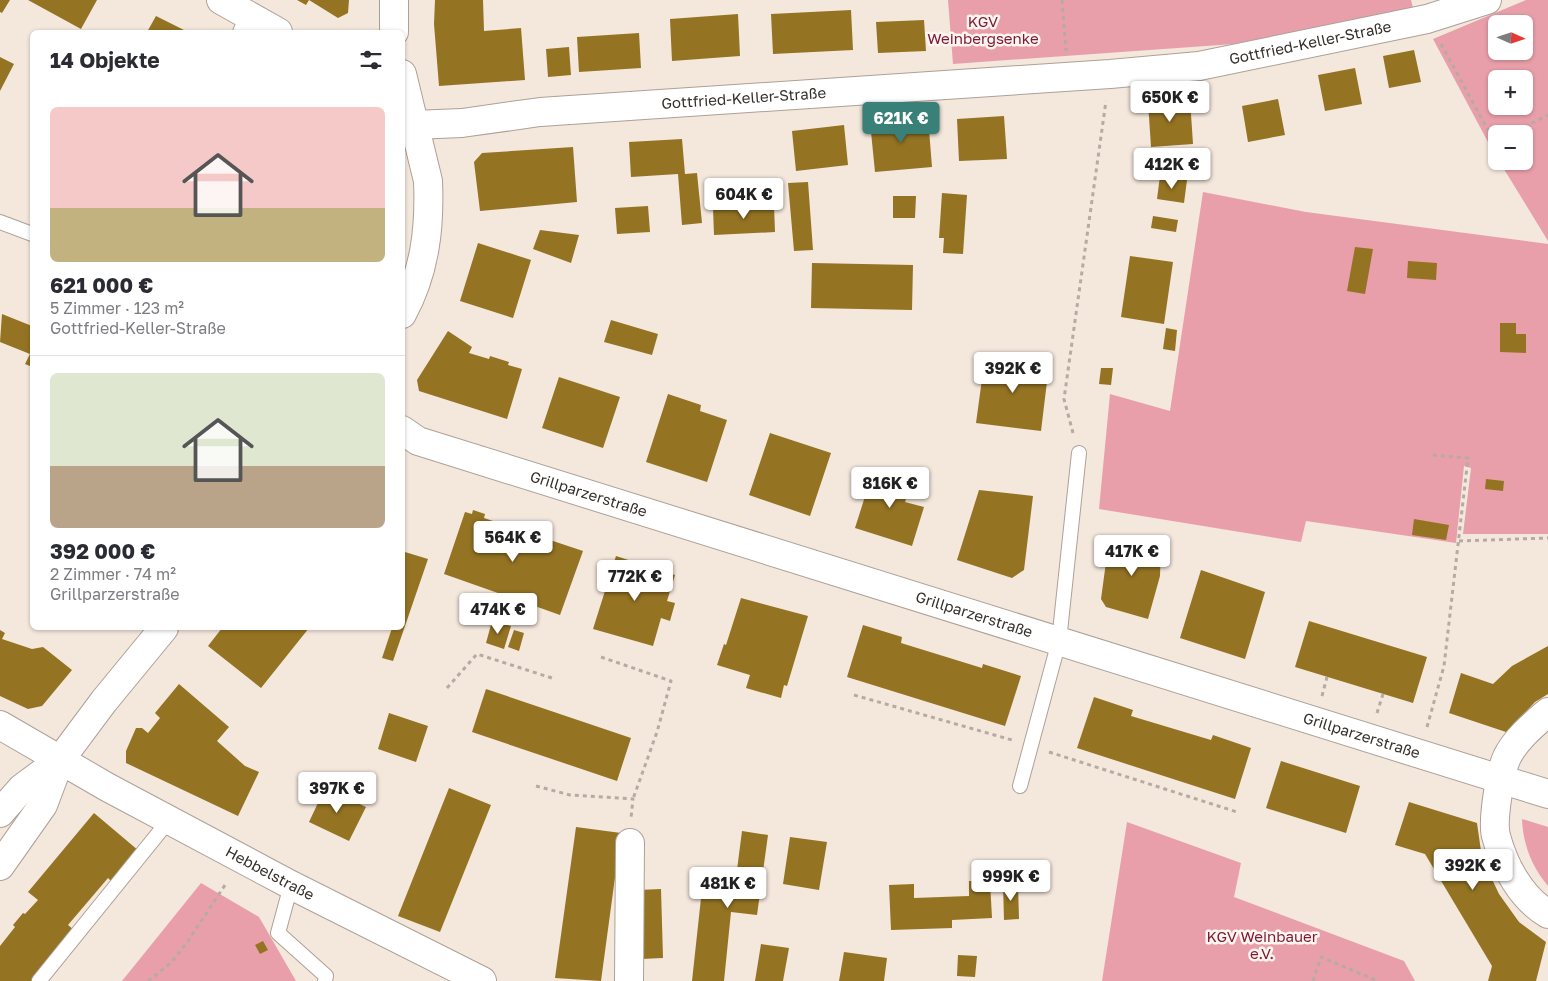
<!DOCTYPE html>
<html lang="de">
<meta charset="utf-8">
<style>
body{margin:0;font-family:"Golos Text",sans-serif;background:#f7f7f7;color:#2b2b33;height:100vh;display:flex;flex-direction:column;font-size:19px;white-space:nowrap}
*{box-sizing:border-box;margin:0}
p{font-size:16px;color:#7c7c81}
.icon{flex:none;width:28px;height:28px;fill:none;stroke:currentColor;stroke-width:2;stroke-linecap:round;stroke-linejoin:round}
.map{position:relative;flex:1;overflow:hidden}
.sheet{position:absolute;left:30px;top:30px;width:375px;height:600px;display:flex;flex-direction:column;background:#fff;border-radius:8px;box-shadow:0 1px 4px #0004}
.sheet>*{flex:none}
.needle{width:32px;rotate:93deg}
.fabs{position:absolute;left:1488px;top:15px;display:grid;gap:10px}
.fabs a{display:grid;place-items:center;width:45px;height:45px;border-radius:8px;background:#fff;box-shadow:0 1px 4px #0004;font-size:25px}
.price{position:absolute;translate:-50% -42px;padding:0 11px;border-radius:5px;background:#fff;color:#222;font-size:16px;line-height:32px;filter:drop-shadow(0 1px 2px #0008)}
.price::after{content:'';position:absolute;left:50%;top:30px;width:15px;height:11px;margin-left:-8px;background:inherit;clip-path:polygon(0 0,100% 0,50% 100%)}
.price.on{background:#398079;color:#fff}
ul{padding:0;list-style:none}
li{display:grid;align-content:center;gap:10px;height:265px;padding:0 20px}
li+li{border-top:1px solid #e1e1e2}
li span{display:grid;place-items:center;height:155px;border-radius:8px;color:#555}
li>.icon{margin-inline-start:auto}
span .icon{width:90px;height:90px;fill:#fffc;stroke-width:1}
li b{font-size:21px}
h2{display:flex;justify-content:space-between;align-items:center;height:60px;padding:0 20px;font-size:21px}
.map>svg:first-child{display:block}
.green{fill:#e99faa;fill-rule:evenodd}
.building{fill:#947323}
.lines{fill:none;stroke-linecap:round;stroke-linejoin:round}
.lane-casing{stroke:#ada097;stroke-width:16}
.street-casing{stroke:#ada097;stroke-width:30}
.path{stroke:#b5aba2;stroke-width:3;stroke-dasharray:4 4;stroke-linecap:butt}
.lane{stroke:#fff;stroke-width:14}
.street{stroke:#fff;stroke-width:28}
.labels{text-anchor:middle;stroke-width:5;stroke-linejoin:round;paint-order:stroke}
.park-label{font-size:15px;fill:#7c1935;stroke:#fdf5ef}
.street-label{font-size:15px;fill:#35302c;stroke:#fdf5ef}
</style>
<div class="map">
<svg width="1548" height="981" viewBox="0 0 1548 981">
<rect width="100%" height="100%" fill="#f4e7dc"/>
<!-- green -->
<path class="green" d="M 948,0 L 1411,0 L 1413,8 L 1234,44 L 953,64 Z
M 1526,0 L 1548,0 L 1548,241 L 1499,161 L 1524,161 L 1524,134 L 1496,134 L 1496,157 L 1433,39 ZM 1496,24 L 1524,24 L 1524,51 L 1496,51 ZM 1496,79 L 1524,79 L 1524,106 L 1496,106 Z
M 1203,192 L 1306,212 L 1548,244 L 1548,534 L 1463,534 L 1471,468 L 1464,466 L 1456,543 L 1306,521 L 1301,542 L 1099,509 L 1110,394 L 1170,411 Z
M 1522,819 L 1548,827 L 1548,886 C 1532,867 1523,845 1522,819 Z
M 1127,822 L 1241,863 L 1234,897 L 1404,961 L 1415,981 L 1102,981 Z
M 201,883 L 259,917 L 296,981 L 122,981 Z"/>
<!-- building -->
<path class="building" d="M 0,0 L 10,0 L 2,13 L 0,12 Z
M 28,0 L 97,0 L 81,29 Z
M 297,0 L 349,0 L 348,13 L 338,18 L 309,0 L 306,5 Z
M 435,0 L 483,0 L 484,31 L 521,28 L 525,80 L 439,86 L 434,24 Z
M 851,10 L 853,50 L 773,54 L 771,14 Z
M 738,14 L 740,56 L 672,61 L 670,19 Z
M 156,16 L 188,32 L 147,32 Z
M 924,20 L 926,51 L 878,53 L 876,22 Z
M 639,33 L 641,68 L 579,72 L 577,37 Z
M 569,47 L 571,75 L 548,77 L 546,49 Z
M 1414,50 L 1421,82 L 1389,88 L 1383,56 Z
M 0,57 L 14,64 L 0,91 Z
M 1355,68 L 1362,104 L 1325,111 L 1318,75 Z
M 1190,99 L 1193,144 L 1151,147 L 1148,102 Z
M 1278,99 L 1285,135 L 1248,142 L 1242,106 Z
M 1004,116 L 1007,159 L 959,161 L 957,119 Z
M 928,117 L 932,167 L 875,172 L 870,122 Z
M 844,125 L 848,165 L 796,171 L 792,131 Z
M 682,139 L 685,174 L 697,173 L 702,223 L 682,225 L 678,174 L 631,177 L 629,142 Z
M 573,147 L 577,202 L 480,211 L 474,162 L 482,153 Z
M 1160,176 L 1187,180 L 1184,203 L 1157,199 Z
M 808,182 L 813,250 L 794,251 L 788,183 Z
M 942,193 L 967,195 L 963,254 L 943,253 L 944,238 L 939,238 Z
M 893,196 L 916,196 L 915,218 L 893,218 Z
M 774,205 L 775,232 L 714,235 L 713,208 Z
M 648,206 L 650,232 L 617,234 L 615,208 Z
M 1153,216 L 1178,220 L 1176,232 L 1151,228 Z
M 540,230 L 579,235 L 571,263 L 533,249 Z
M 478,243 L 531,260 L 513,318 L 460,301 Z
M 1355,247 L 1373,249 L 1365,294 L 1347,291 Z
M 1130,256 L 1173,262 L 1164,324 L 1121,317 Z
M 1408,261 L 1437,263 L 1436,280 L 1407,278 Z
M 812,263 L 913,265 L 912,310 L 811,308 Z
M 2,314 L 32,326 L 32,367 L 25,364 L 30,354 L 0,342 Z
M 611,320 L 658,334 L 652,355 L 604,342 Z
M 1500,323 L 1516,323 L 1516,334 L 1526,334 L 1526,353 L 1500,352 Z
M 1166,328 L 1177,330 L 1175,351 L 1163,349 Z
M 448,331 L 472,347 L 469,353 L 489,359 L 490,356 L 509,362 L 508,365 L 522,369 L 507,419 L 419,391 L 417,380 Z
M 985,357 L 1049,365 L 1041,431 L 976,423 Z
M 1101,368 L 1113,368 L 1111,385 L 1099,384 Z
M 559,377 L 620,397 L 603,448 L 542,428 Z
M 668,394 L 701,405 L 700,411 L 727,420 L 707,482 L 646,462 Z
M 770,433 L 831,453 L 810,516 L 749,495 Z
M 874,468 L 912,480 L 905,502 L 924,507 L 912,546 L 855,528 Z
M 1486,479 L 1504,481 L 1503,491 L 1485,489 Z
M 979,490 L 1033,496 L 1024,570 L 1012,578 L 957,560 Z
M 473,510 L 485,514 L 484,518 L 583,551 L 560,615 L 444,574 L 465,512 L 472,514 Z
M 1414,519 L 1449,525 L 1446,540 L 1412,535 Z
M 1109,540 L 1161,544 L 1160,576 L 1148,619 L 1106,607 L 1101,599 Z
M 405,552 L 428,559 L 393,661 L 382,658 L 392,628 L 402,628 L 402,558 Z
M 616,556 L 675,575 L 667,601 L 675,603 L 670,621 L 661,618 L 653,646 L 593,629 Z
M 1201,570 L 1265,592 L 1245,659 L 1180,638 Z
M 741,598 L 808,616 L 787,686 L 784,685 L 781,698 L 746,688 L 750,675 L 717,665 L 724,644 L 726,645 Z
M 492,621 L 511,626 L 504,649 L 486,643 Z
M 1309,621 L 1427,657 L 1413,703 L 1295,667 Z
M 863,625 L 902,637 L 901,643 L 982,668 L 983,664 L 1021,676 L 1005,726 L 847,677 Z
M 222,628 L 309,628 L 261,688 L 208,646 Z
M 0,630 L 5,633 L 2,639 L 32,649 L 43,647 L 72,670 L 42,706 L 28,709 L 0,696 Z
M 514,630 L 524,633 L 519,651 L 508,647 Z
M 1548,646 L 1548,694 L 1535,702 L 1506,732 L 1449,713 L 1461,673 L 1493,684 L 1512,666 Z
M 179,684 L 229,727 L 217,741 L 245,766 L 259,772 L 238,816 L 126,763 L 126,751 L 136,728 L 142,728 L 148,733 L 160,718 L 155,713 Z
M 486,689 L 631,738 L 617,781 L 472,732 Z
M 1094,697 L 1133,710 L 1131,716 L 1211,740 L 1213,735 L 1251,748 L 1235,799 L 1077,748 Z
M 389,713 L 428,726 L 416,762 L 378,749 Z
M 1281,761 L 1360,786 L 1346,833 L 1266,808 Z
M 325,788 L 366,807 L 349,841 L 309,822 Z
M 449,788 L 491,805 L 440,932 L 398,916 Z
M 1409,802 L 1477,823 L 1482,858 L 1499,894 L 1519,922 L 1546,942 L 1536,981 L 1488,981 L 1492,966 L 1425,854 L 1395,845 Z
M 94,813 L 139,851 L 112,882 L 108,878 L 68,925 L 74,930 L 33,981 L 0,981 L 0,946 L 15,927 L 13,925 L 23,913 L 25,914 L 38,900 L 28,892 Z
M 576,827 L 621,833 L 601,981 L 555,978 Z
M 742,831 L 768,835 L 757,915 L 731,912 L 724,981 L 692,981 L 702,889 L 734,893 Z
M 790,837 L 827,842 L 819,890 L 783,884 Z
M 969,881 L 990,881 L 992,918 L 952,920 L 952,928 L 891,930 L 889,885 L 914,884 L 914,898 L 969,896 Z
M 1003,884 L 1018,884 L 1019,919 L 1004,920 Z
M 661,889 L 663,958 L 641,959 L 638,890 Z
M 263,941 L 268,950 L 260,954 L 255,945 Z
M 761,944 L 789,948 L 783,981 L 755,981 Z
M 844,952 L 887,958 L 884,981 L 839,981 Z
M 958,955 L 977,956 L 975,977 L 957,976 Z"/>
<g class="lines">
<!-- lane casing -->
<g class="lane-casing">
<path id="lane" d="M 240,32 L 247,15
M 0,222 L 32,234
M 1020,786 L 1059,641 L 1079,453
M 291,885 L 278,933 L 326,976 L 325,981
M 39,981 L 170,819"/>
</g>
<!-- street casing -->
<g class="street-casing">
<g id="street">
<path d="M 221,0 L 278,32"/>
<path d="M 394,0 L 394,32"/>
<path d="M 402,74 L 428,181 C 430,228 425,272 402,314"/>
<path id="s1" d="M 413,125 L 462,123 L 540,112 L 1110,74 L 1199,66 L 1427,19 L 1487,0"/>
<path id="s2" d="M 402,430 L 418,441 L 1548,794"/>
<path d="M 1548,712 C 1533,725 1516,739 1507,757 C 1500,772 1492,821 1496,836 C 1504,866 1521,898 1548,914"/>
<path id="s3" d="M 0,725 L 107,787 L 291,885 L 482,981"/>
<path d="M 0,813 L 22,788 L 60,760"/>
<path d="M 0,866 L 43,805 L 60,760 L 104,701 L 164,628"/>
<path d="M 629,981 L 630,843"/>
</g>
</g>
<!-- path -->
<path class="path" d="M 1062,0 L 1066,51
M 1441,44 L 1494,141 L 1496,140
M 1510,134 L 1548,115
M 1073,433 L 1064,399 L 1106,101
M 1459,541 L 1548,538
M 601,657 L 671,681 L 657,732 L 633,799
M 447,688 L 477,654 L 555,679
M 854,695 L 1012,740
M 1322,696 L 1327,677
M 1377,713 L 1383,694
M 1427,727 L 1444,666 L 1468,458 L 1432,455
M 1049,752 L 1237,812
M 536,786 L 570,795 L 633,799 L 631,818
M 148,981 L 172,962 L 188,941 L 227,882
M 1313,981 L 1321,957 L 1378,981"/>
<!-- lane -->
<use href="#lane" class="lane"/>
<!-- street -->
<use href="#street" class="street"/>
</g>
<g class="labels">
<!-- park labels -->
<g class="park-label">
<text x="983" y="27">KGV<tspan x="983" dy="17">Weinbergsenke</tspan></text>
<text x="1262" y="942">KGV Weinbauer<tspan x="1262" dy="17">e.V.</tspan></text>
</g>
<!-- street labels -->
<g class="street-label">
<text dy="5" stroke="none"><textPath href="#s1" startOffset="902">Gottfried-Keller-Straße</textPath></text>
<text dy="5" stroke="none"><textPath href="#s1" startOffset="332">Gottfried-Keller-Straße</textPath></text>
<text dy="5" stroke="none"><textPath href="#s2" startOffset="198">Grillparzerstraße</textPath></text>
<text dy="5" stroke="none"><textPath href="#s2" startOffset="602">Grillparzerstraße</textPath></text>
<text dy="5" stroke="none"><textPath href="#s2" startOffset="1008">Grillparzerstraße</textPath></text>
<text dy="5" stroke="none"><textPath href="#s3" startOffset="308">Hebbelstraße</textPath></text>
</g>
</g>
</svg>
<div class="fabs">
<a><svg class="needle" viewBox="-14 -14 28 28"><path d="M0-13l5 13h-10z" fill="#e53935"/><path d="M0 13l5-13h-10z" fill="#7c7c81"/></svg></a>
<a>+</a>
<a>−</a>
</div>
<b class="price" style="left:1170px;top:123px">650K €</b>
<b class="price on" style="left:901px;top:144px">621K €</b>
<b class="price" style="left:1172px;top:190px">412K €</b>
<b class="price" style="left:744px;top:220px">604K €</b>
<b class="price" style="left:1013px;top:394px">392K €</b>
<b class="price" style="left:890px;top:509px">816K €</b>
<b class="price" style="left:513px;top:563px">564K €</b>
<b class="price" style="left:1132px;top:577px">417K €</b>
<b class="price" style="left:635px;top:602px">772K €</b>
<b class="price" style="left:498px;top:635px">474K €</b>
<b class="price" style="left:337px;top:814px">397K €</b>
<b class="price" style="left:1473px;top:891px">392K €</b>
<b class="price" style="left:1011px;top:902px">999K €</b>
<b class="price" style="left:728px;top:909px">481K €</b>
<section class="sheet">
<h2>14 Objekte<svg class="icon" aria-label="filters" viewBox="0 0 24 24"><path d="M4 7h16M4 17h16"/><circle cx="9" cy="7" r="2"/><circle cx="15" cy="17" r="2"/></svg></h2>
<ul>
<li><span style="background:linear-gradient(#f6c9c9 65%,#c2b280 0)"><svg class="icon" aria-label="home" viewBox="0 0 24 24"><path d="M3 11l9-7 9 7M6 9v11h12V9"/></svg></span><div><b>621 000 €</b><p>5 Zimmer · 123 m²</p><p>Gottfried-Keller-Straße</p></div></li>
<li><span style="background:linear-gradient(#dfe7d0 60%,#b9a48a 0)"><svg class="icon" aria-label="home" viewBox="0 0 24 24"><path d="M3 11l9-7 9 7M6 9v11h12V9"/></svg></span><div><b>392 000 €</b><p>2 Zimmer · 74 m²</p><p>Grillparzerstraße</p></div></li>
</ul>
</section>
</div>
